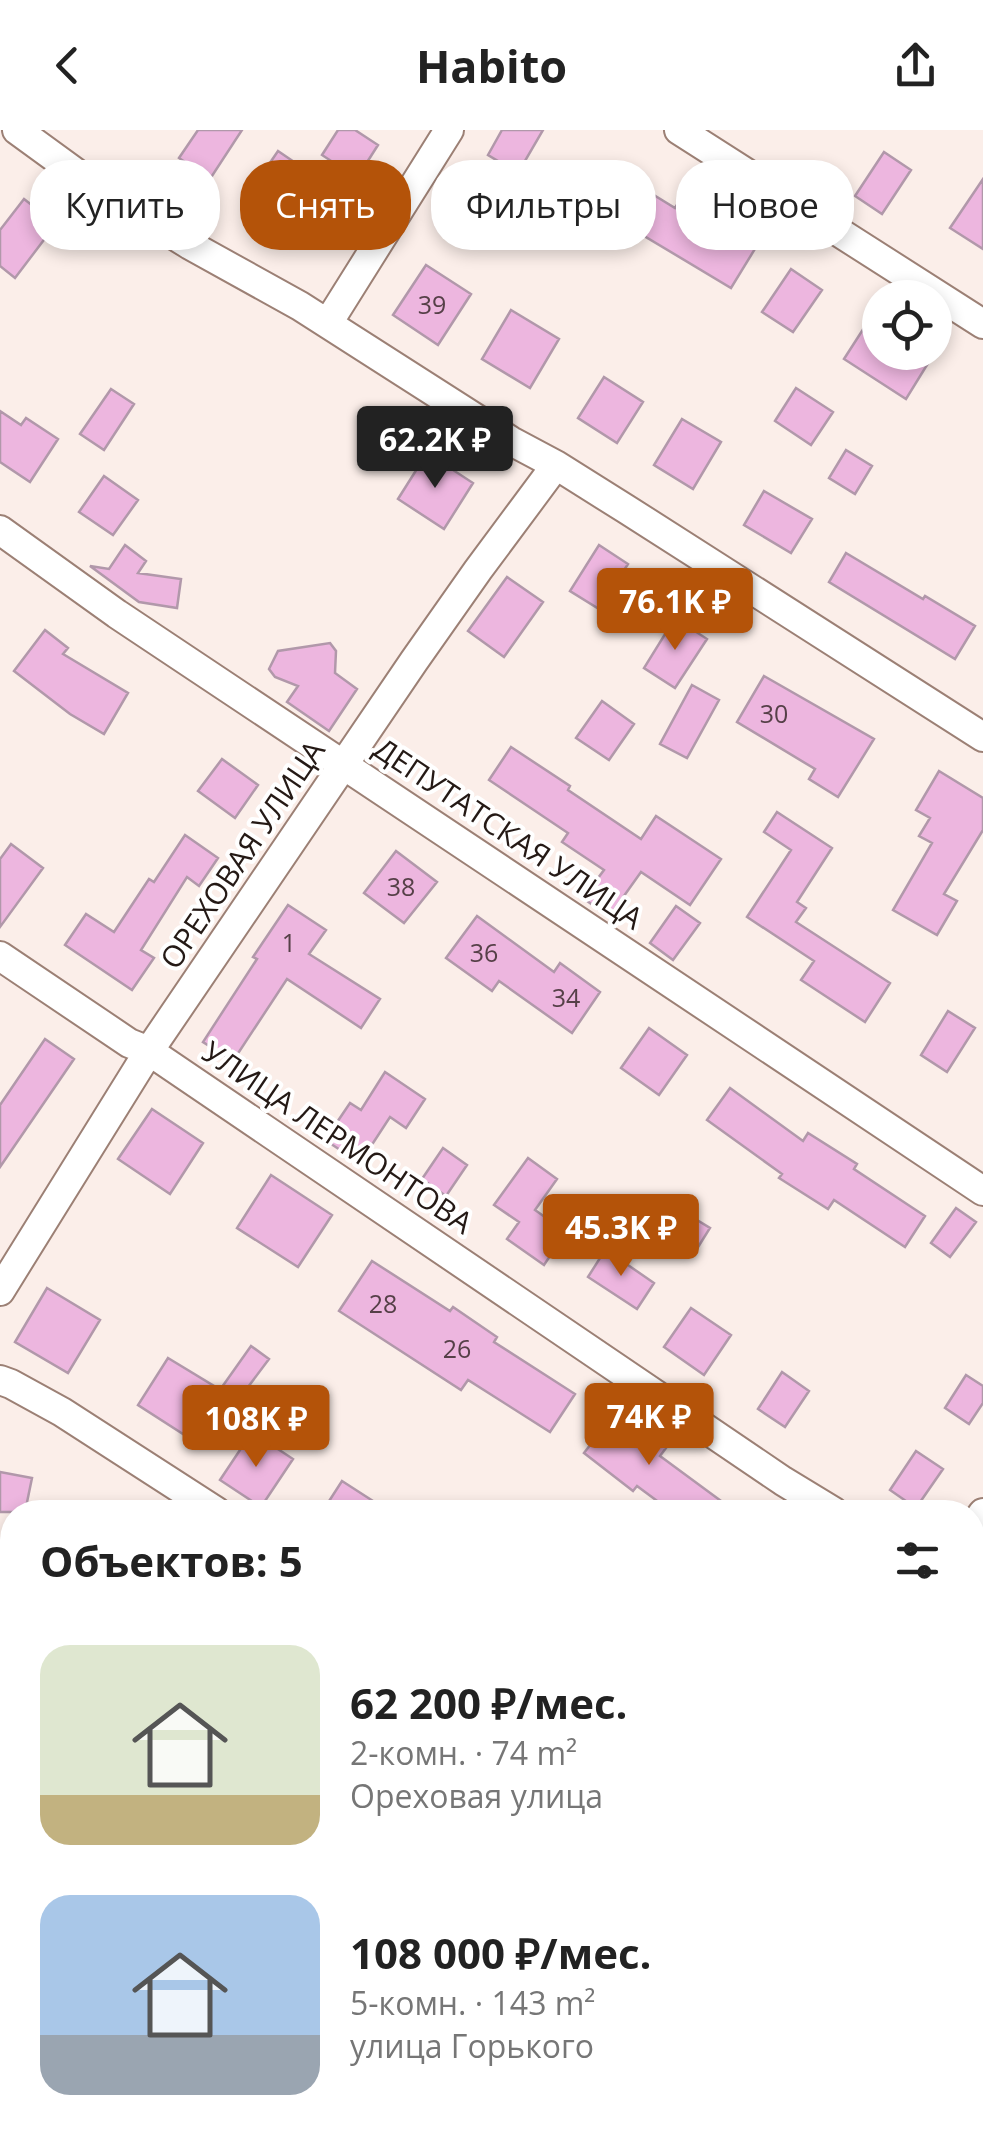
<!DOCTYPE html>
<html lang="ru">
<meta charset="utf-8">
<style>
body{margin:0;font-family:"Open Sans",sans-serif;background:#f6f6f6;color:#222;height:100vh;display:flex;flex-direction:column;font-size:38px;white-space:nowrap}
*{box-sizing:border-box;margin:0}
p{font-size:32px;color:#767676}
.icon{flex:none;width:55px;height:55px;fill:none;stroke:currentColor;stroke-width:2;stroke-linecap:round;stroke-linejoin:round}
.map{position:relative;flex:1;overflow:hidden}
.drawer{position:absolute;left:0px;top:1370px;width:985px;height:642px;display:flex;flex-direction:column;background:#fff;border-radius:40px 40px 0 0;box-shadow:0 5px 15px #0003}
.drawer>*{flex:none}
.banner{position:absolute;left:30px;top:30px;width:925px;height:90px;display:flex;gap:20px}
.tools{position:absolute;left:862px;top:150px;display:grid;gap:20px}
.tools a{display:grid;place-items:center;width:90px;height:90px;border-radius:50%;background:#fff;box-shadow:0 5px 15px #0003;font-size:50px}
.price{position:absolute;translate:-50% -85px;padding:0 22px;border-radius:10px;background:#b45309;color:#fff;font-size:32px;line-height:65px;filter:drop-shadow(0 2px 5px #0008)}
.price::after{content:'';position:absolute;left:50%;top:60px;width:30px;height:22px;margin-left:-15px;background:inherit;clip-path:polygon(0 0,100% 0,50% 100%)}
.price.active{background:#222;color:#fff}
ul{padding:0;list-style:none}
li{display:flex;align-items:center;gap:30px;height:250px;padding:0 40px}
li span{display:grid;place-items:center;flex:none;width:280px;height:200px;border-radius:30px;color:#555}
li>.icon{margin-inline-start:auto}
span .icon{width:120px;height:120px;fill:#fffc;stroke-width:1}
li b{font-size:42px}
h2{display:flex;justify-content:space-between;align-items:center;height:120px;padding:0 40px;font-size:42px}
.tag{padding:0 35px;border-radius:40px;background:#fff;box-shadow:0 5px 15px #0003;font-size:35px;line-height:90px}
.tag.active{background:#b45309;color:#fff}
header{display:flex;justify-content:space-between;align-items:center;height:130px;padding:0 40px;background:#fff;font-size:45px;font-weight:700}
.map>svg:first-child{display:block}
.forest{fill:#8ccca9}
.building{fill:#edb6df;stroke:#b198aa;stroke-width:2.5}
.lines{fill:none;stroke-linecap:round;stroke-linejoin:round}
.minor-casing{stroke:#9c8075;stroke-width:32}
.minor{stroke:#fff;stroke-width:28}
.labels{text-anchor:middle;stroke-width:8;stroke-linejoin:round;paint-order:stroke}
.number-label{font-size:25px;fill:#564048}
.street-label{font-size:30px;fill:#241915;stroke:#fff}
</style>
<header><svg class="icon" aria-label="back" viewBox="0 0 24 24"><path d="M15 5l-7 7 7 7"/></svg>Habito<svg class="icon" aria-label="share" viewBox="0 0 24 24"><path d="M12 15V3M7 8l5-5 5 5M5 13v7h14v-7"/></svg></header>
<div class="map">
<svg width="983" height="2012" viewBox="0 0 983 2012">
<rect width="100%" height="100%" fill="#fbeee9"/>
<!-- forest -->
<path class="forest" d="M 0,1839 L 12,1849 L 12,2000 L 205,2000 L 220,2012 L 0,2012 Z"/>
<!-- building -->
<path class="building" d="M 198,0 L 242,0 L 210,49 L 179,28 Z
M 338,0 L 355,0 L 378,15 L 357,48 L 322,25 Z
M 502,0 L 543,0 L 518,43 L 488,25 Z
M 278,21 L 325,53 L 290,103 L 244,71 Z
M 884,22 L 911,40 L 882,84 L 855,66 Z
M 605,35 L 675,78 L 685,62 L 761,109 L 731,158 L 584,70 Z
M 983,49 L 983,119 L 950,98 Z
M 24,69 L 56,94 L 15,148 L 0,136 L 0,100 Z
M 426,135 L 471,164 L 438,215 L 393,185 Z
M 791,139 L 822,160 L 793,202 L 762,182 Z
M 880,173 L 880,222 L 935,222 L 906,269 L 844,229 Z
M 511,180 L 559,209 L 530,258 L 482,229 Z
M 604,247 L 643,272 L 617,313 L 578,288 Z
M 796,258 L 833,282 L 811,315 L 775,291 Z
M 111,259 L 134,274 L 104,320 L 80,304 Z
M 0,281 L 21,295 L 26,288 L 58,309 L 30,352 L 0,332 Z
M 682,289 L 721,312 L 693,359 L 654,335 Z
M 846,320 L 872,336 L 855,364 L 829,348 Z
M 427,323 L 473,353 L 444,399 L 398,369 Z
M 104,346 L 138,370 L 113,405 L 79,382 Z
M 764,361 L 812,389 L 791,423 L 744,395 Z
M 125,415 L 146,431 L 138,443 L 181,449 L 177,478 L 139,472 L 90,436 L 109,439 Z
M 599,415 L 628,434 L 599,479 L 570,461 Z
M 846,423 L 923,469 L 925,466 L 975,496 L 955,529 L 829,452 Z
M 507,447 L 543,472 L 504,527 L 468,501 Z
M 675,488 L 707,509 L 675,558 L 644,538 Z
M 45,500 L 68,518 L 63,524 L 128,563 L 104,604 L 70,584 L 14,541 Z
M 330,513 L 336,521 L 335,543 L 357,559 L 329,601 L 287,572 L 298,556 L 275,547 L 269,539 L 278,521 Z
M 764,546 L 874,609 L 838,667 L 809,649 L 815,639 L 737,592 Z
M 692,555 L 719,570 L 687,628 L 660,614 Z
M 602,571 L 634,594 L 609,630 L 576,608 Z
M 511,617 L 570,656 L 568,660 L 641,709 L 656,686 L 721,729 L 690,775 L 641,742 L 609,787 L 583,768 L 604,740 L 562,712 L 568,703 L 489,650 Z
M 222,629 L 258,655 L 235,688 L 198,661 Z
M 939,641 L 983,668 L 983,700 L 944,764 L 957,771 L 937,805 L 893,780 L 932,713 L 919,706 L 930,688 L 916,680 Z
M 777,682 L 832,718 L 797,772 L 806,778 L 796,792 L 890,853 L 865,892 L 801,850 L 814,831 L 747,787 L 791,720 L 764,702 Z
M 185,705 L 218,728 L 199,756 L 187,747 L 141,820 L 154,828 L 132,860 L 65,815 L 86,784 L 114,802 L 149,749 L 154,752 Z
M 11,714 L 43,738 L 0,797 L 0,729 Z
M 396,721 L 437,752 L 404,793 L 364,763 Z
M 288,775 L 326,800 L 309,824 L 380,869 L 361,898 L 287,849 L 233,931 L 203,912 L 257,829 L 253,827 Z
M 676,776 L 700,793 L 673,830 L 650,813 Z
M 477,786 L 554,842 L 560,833 L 600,862 L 572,903 L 499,851 L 492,861 L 446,828 Z
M 948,881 L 975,898 L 947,942 L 921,925 Z
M 649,898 L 687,925 L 659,965 L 621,938 Z
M 45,909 L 74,929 L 0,1037 L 0,975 Z
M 385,942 L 425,969 L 406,998 L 390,987 L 360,1033 L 325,1010 L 350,973 L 361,980 Z
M 730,958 L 803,1011 L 808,1003 L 857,1034 L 854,1039 L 925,1086 L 905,1117 L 834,1070 L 828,1079 L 779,1048 L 782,1044 L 707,990 Z
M 152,979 L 203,1013 L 170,1064 L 118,1029 Z
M 443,1018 L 467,1035 L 446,1066 L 422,1049 Z
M 528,1028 L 557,1049 L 535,1080 L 566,1102 L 544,1135 L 507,1109 L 519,1092 L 494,1075 Z
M 271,1045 L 332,1085 L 298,1137 L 237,1098 Z
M 674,1076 L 710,1098 L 695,1122 L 659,1100 Z
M 956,1078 L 976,1092 L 950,1127 L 931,1113 Z
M 607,1117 L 627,1130 L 625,1133 L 654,1153 L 637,1179 L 588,1147 Z
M 372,1131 L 450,1181 L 453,1177 L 497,1207 L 494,1212 L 575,1264 L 550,1302 L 468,1250 L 461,1260 L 339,1181 Z
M 47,1158 L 100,1190 L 68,1243 L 15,1212 Z
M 691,1178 L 731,1205 L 704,1245 L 664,1217 Z
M 251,1216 L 269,1229 L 239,1269 L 222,1257 Z
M 168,1228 L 214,1256 L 183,1304 L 138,1275 Z
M 782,1242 L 809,1261 L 785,1297 L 758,1279 Z
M 966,1245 L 983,1256 L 983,1273 L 969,1294 L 945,1278 Z
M 617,1280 L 666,1318 L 660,1326 L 736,1382 L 672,1382 L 637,1356 L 633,1361 L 584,1323 Z
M 252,1302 L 293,1329 L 261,1377 L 220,1350 Z
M 916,1321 L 943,1339 L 916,1378 L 890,1360 Z
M 0,1342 L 32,1348 L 25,1382 L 0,1382 Z
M 342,1351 L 390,1382 L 322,1382 Z"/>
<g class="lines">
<!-- minor casing -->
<g class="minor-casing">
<path id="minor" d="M 17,0 L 87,51 L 190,115 L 300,176 L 511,311 L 556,335 L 626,379 L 983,607
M 679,0 L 983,194
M 328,193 L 449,0
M 0,400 L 117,484 L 983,1061
M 0,826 L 129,913 L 149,921 L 783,1351 L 834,1382
M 0,1161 L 149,921 L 414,531 L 478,440 L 556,335
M 0,1250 L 11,1254 L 62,1282 L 217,1382
M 972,1398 L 983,1383
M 972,1459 L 983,1465
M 0,1765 L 12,1767
M 0,1817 L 12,1828
M 972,1943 L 983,1946
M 204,2000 L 218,2012
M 418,2000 L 431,2012
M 888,2012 L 897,2000"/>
</g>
<!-- minor -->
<use href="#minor" class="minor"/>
</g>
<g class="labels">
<!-- number labels -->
<g class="number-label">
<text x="432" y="184">39</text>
<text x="774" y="593">30</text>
<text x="401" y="766">38</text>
<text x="289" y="822">1</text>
<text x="484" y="832">36</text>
<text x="566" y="877">34</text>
<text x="383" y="1183">28</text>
<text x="457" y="1228">26</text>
</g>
<!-- street labels -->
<g class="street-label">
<text transform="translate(508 704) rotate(34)" y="10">ДЕПУТАТСКАЯ УЛИЦА</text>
<text transform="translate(243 725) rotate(-56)" y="10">ОРЕХОВАЯ УЛИЦА</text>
<text transform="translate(337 1008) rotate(34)" y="10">УЛИЦА ЛЕРМОНТОВА</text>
</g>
</g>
</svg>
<div class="tools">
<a><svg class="icon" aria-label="locate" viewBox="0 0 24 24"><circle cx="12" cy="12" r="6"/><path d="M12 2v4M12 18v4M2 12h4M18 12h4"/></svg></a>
</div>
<b class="price active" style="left:435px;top:361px">62.2K ₽</b>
<b class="price" style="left:675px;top:523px">76.1K ₽</b>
<b class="price" style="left:621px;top:1149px">45.3K ₽</b>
<b class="price" style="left:649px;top:1338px">74K ₽</b>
<b class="price" style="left:256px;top:1340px">108K ₽</b>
<div class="banner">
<a class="tag">Купить</a>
<a class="tag active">Снять</a>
<a class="tag">Фильтры</a>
<a class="tag">Новое</a>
</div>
<section class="drawer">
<h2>Объектов: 5<svg class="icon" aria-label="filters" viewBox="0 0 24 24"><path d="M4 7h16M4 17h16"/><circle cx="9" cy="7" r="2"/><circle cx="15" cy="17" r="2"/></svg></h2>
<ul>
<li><span style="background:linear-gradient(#dfe7d0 75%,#c2b280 0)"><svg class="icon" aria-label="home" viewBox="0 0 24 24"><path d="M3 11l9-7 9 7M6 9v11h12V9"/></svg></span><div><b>62 200 ₽/мес.</b><p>2-комн. · 74 m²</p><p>Ореховая улица</p></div></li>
<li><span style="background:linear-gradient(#a9c7e8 70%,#9aa5b1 0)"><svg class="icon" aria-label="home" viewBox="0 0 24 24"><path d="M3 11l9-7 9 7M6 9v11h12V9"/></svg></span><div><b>108 000 ₽/мес.</b><p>5-комн. · 143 m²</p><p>улица Горького</p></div></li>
</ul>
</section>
</div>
